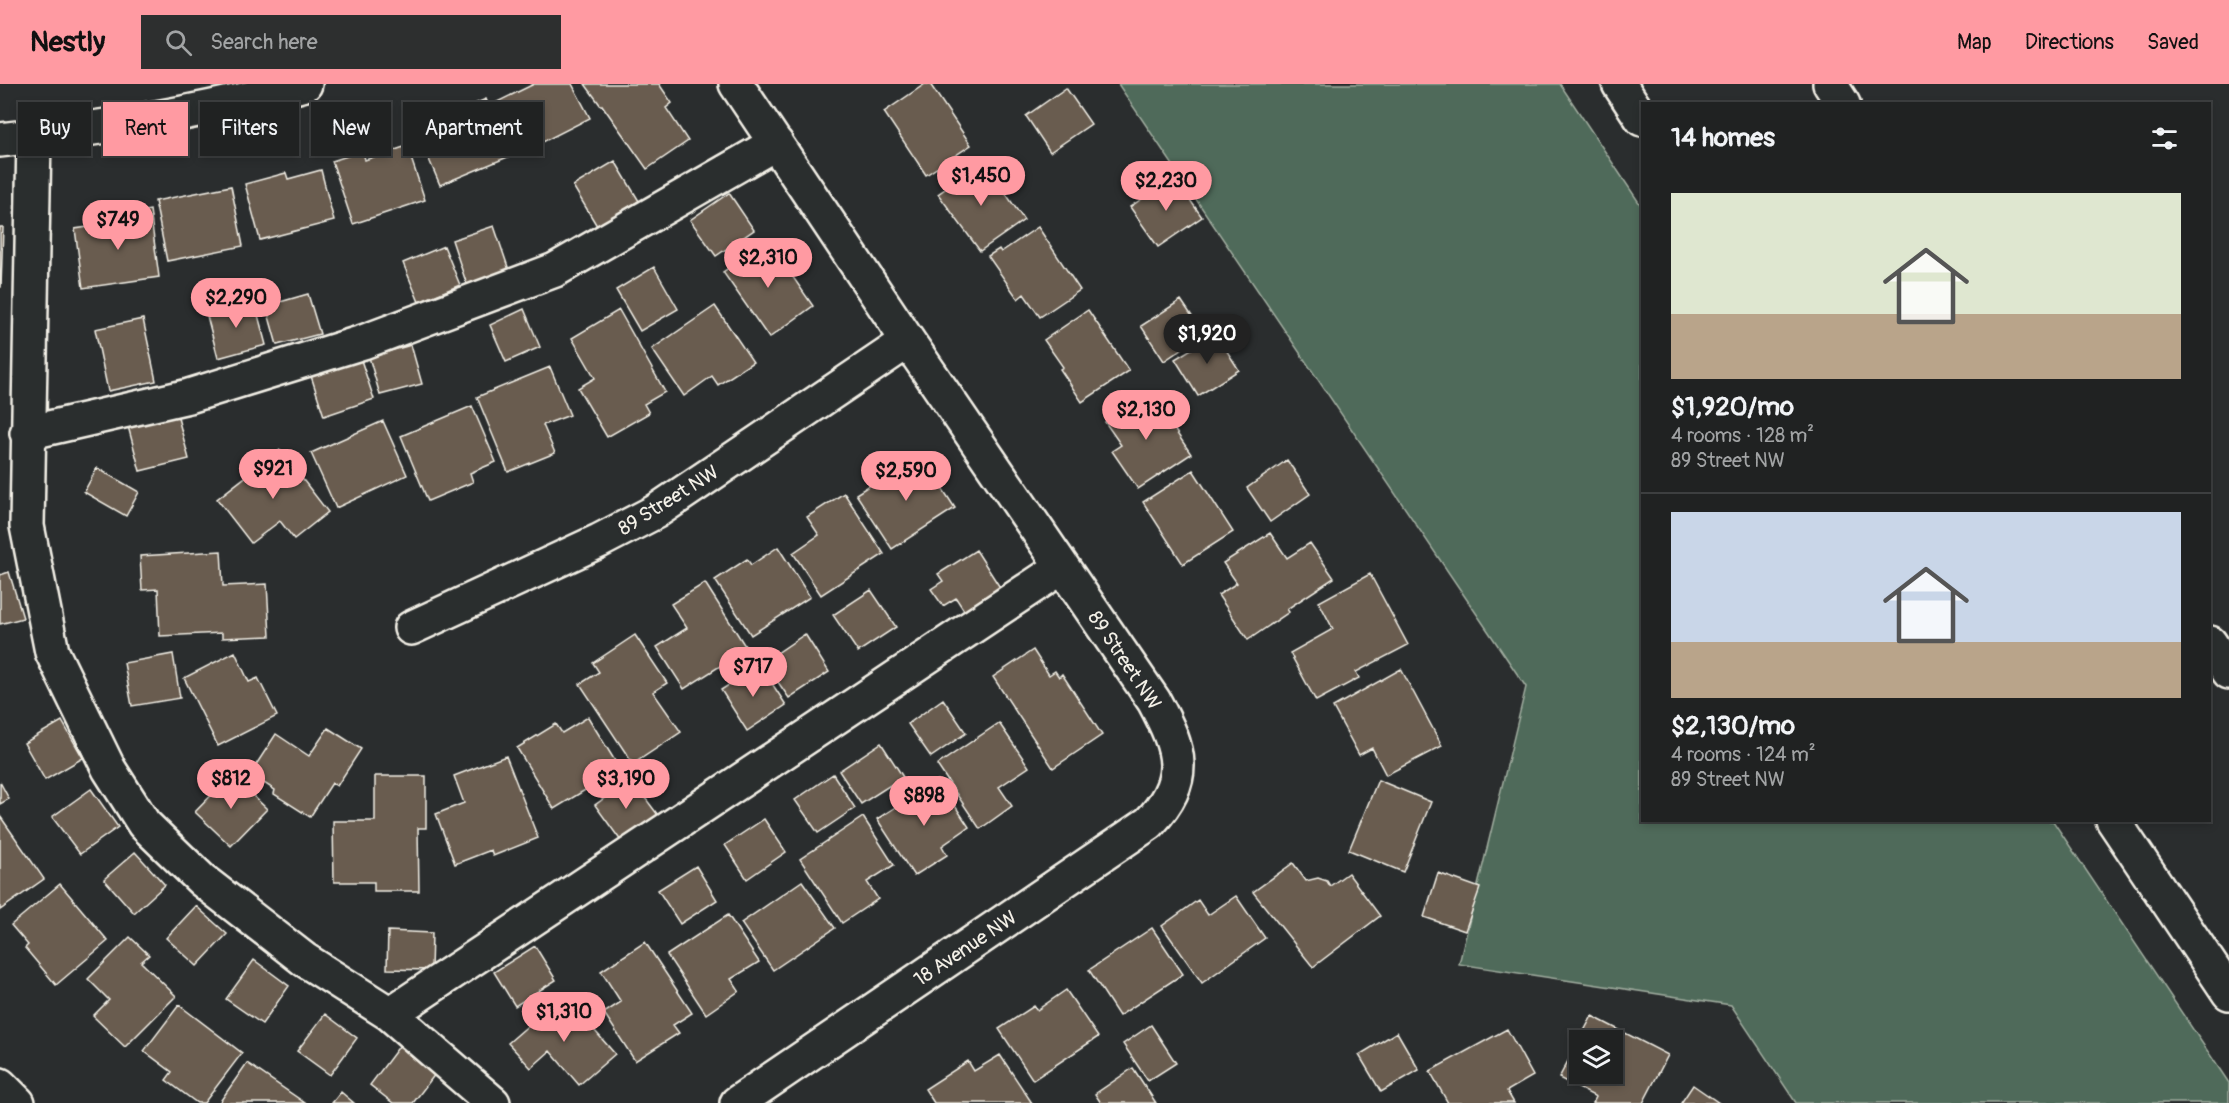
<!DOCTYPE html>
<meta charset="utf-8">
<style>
body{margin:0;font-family:Pangolin,sans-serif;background:#2d2f2f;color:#f1f3f6;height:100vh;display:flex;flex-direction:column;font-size:22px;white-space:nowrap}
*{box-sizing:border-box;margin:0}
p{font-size:20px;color:#a2a4a5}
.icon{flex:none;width:33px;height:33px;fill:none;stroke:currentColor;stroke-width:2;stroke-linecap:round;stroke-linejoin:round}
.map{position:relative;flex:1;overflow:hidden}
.sheet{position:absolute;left:1641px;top:18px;width:570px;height:720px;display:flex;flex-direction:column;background:#202222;border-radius:0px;box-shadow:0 3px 9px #0003,0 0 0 2px #3d3f40}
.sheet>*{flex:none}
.top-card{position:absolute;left:18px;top:18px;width:570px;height:54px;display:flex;gap:12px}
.controls{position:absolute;left:1569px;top:946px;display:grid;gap:12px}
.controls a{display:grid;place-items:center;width:54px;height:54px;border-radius:0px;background:#202222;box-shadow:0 3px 9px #0003,0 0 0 2px #3d3f40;font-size:30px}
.price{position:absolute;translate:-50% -51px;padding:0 14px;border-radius:21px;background:#ff9aa2;color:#111;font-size:20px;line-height:39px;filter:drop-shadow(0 2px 3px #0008)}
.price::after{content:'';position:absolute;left:50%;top:36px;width:18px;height:14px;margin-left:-9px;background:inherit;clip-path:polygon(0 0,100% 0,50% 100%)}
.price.current{background:#222;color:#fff}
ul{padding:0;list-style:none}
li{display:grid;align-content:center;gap:12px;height:318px;padding:0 30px}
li+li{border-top:2px solid #3d3f40}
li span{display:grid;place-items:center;height:186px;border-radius:0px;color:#555}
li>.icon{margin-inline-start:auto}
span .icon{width:108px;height:108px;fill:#fffc;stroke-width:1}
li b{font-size:26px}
h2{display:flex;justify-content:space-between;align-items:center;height:72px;padding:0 30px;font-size:26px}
.chip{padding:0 21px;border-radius:0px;background:#202222;box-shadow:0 3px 9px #0003,0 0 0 2px #3d3f40;font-size:21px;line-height:54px}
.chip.current{background:#ff9aa2;color:#111}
header{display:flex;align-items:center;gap:36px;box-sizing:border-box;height:84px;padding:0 30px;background:#ff9aa2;color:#111}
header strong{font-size:28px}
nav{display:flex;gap:33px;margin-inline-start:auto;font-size:21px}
.search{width:420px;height:54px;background:#2d2f2f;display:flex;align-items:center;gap:15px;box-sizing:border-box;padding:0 21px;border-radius:0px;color:#a2a4a5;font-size:22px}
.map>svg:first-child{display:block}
.green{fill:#4f6b5a;stroke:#a2aea1;stroke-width:1.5}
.building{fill:#695c4f;stroke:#f4f1e8;stroke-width:1.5;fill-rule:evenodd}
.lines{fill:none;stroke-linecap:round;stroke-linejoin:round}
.minor-casing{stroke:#f4f1e8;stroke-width:38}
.major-casing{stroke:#f4f1e8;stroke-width:38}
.minor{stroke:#2a2d2e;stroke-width:33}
.major{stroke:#2a2d2e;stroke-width:33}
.labels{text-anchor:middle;stroke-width:5;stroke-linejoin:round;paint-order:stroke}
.street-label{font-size:20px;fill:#f4f1e8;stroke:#2a2d2e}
</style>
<header>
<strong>Nestly</strong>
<div class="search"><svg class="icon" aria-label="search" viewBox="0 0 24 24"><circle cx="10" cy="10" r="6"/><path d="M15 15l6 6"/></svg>Search here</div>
<nav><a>Map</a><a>Directions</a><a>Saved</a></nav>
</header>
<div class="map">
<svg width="2229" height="1019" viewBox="0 0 2229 1019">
<rect width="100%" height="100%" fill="#2a2d2e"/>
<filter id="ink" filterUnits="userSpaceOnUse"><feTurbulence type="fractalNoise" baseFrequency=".0167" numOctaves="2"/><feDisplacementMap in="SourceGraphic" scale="12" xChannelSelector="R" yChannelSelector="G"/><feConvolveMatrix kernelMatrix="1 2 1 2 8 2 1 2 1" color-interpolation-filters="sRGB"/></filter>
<g filter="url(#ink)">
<!-- green -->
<path class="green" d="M 1118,0 L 1560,0 L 1642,123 L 1642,736 L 2053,737 L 2229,999 L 2229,1019 L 1796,1019 L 1731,921 L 1459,880 L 1526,603 Z"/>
<!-- building -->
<path class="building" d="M 534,0 L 572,0 L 590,34 L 521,69 L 495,19 Z
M 585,0 L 659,0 L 672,19 L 666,24 L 688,57 L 647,85 L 602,21 L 601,22 Z
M 925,0 L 930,0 L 971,61 L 926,91 L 884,28 Z
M 1066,4 L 1091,40 L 1050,68 L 1026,32 Z
M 486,15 L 510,72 L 440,101 L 416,45 Z
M 407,62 L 425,116 L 353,140 L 332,77 L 363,67 L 365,76 Z
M 615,77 L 639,117 L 597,142 L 573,102 Z
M 984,78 L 1024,136 L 980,167 L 938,110 Z
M 321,86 L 334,137 L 260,156 L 245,100 L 286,89 L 288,95 Z
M 1174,93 L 1202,133 L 1158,163 L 1130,123 Z
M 231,102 L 243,162 L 167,177 L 155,117 Z
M 729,109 L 754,146 L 716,172 L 690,136 Z
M 150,126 L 159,193 L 83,204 L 75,145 L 108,140 L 107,133 Z
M 494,142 L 509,186 L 467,201 L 452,156 Z
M 0,143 L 3,143 L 1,203 L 0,203 Z
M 1038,143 L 1080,206 L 1040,233 L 1024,210 L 1018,215 L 988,172 L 999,165 L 1001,168 Z
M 768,157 L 813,222 L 769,254 L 723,188 Z
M 444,162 L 460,201 L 419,218 L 403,179 Z
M 654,183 L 678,225 L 640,247 L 616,206 Z
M 308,210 L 320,250 L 277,261 L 266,222 Z
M 254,216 L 266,261 L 218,274 L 206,228 Z
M 1181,216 L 1204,250 L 1164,277 L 1141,242 Z
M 715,222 L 753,278 L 718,301 L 712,292 L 684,312 L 652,265 Z
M 524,225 L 540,263 L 506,278 L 490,241 Z
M 619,226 L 665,308 L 644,320 L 649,329 L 607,353 L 578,304 L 595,294 L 572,254 Z
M 1088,226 L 1129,287 L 1082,318 L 1060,285 L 1063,283 L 1044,256 Z
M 143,235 L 156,297 L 108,307 L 95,245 Z
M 1216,250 L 1239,286 L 1198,312 L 1175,275 Z
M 411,261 L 422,300 L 380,311 L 369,273 Z
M 361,276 L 374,315 L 324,332 L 311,292 Z
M 550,283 L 570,331 L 543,341 L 555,369 L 508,388 L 477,313 Z
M 1149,308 L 1191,370 L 1138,405 L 1112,367 L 1121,361 L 1105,338 Z
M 472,322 L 496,378 L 470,389 L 473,398 L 428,417 L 401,352 Z
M 177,330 L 189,375 L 140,387 L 128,342 Z
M 383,337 L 407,391 L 336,424 L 311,369 Z
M 280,366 L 328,428 L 294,455 L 280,437 L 251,459 L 217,415 Z
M 922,373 L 955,424 L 892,465 L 856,410 L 889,389 L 891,393 Z
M 1287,376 L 1310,410 L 1270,438 L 1247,404 Z
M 97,384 L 139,408 L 126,432 L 84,408 Z
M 1193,386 L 1233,448 L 1183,480 L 1143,418 Z
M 844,409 L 884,470 L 821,511 L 793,469 L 819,451 L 807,433 Z
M 1270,449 L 1287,474 L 1310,459 L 1334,494 L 1287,525 L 1289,528 L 1248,556 L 1218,511 L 1237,499 L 1223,479 Z
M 778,463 L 810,513 L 751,551 L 715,496 L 747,475 L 751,481 Z
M 976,466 L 1001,505 L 965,528 L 956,514 L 943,522 L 931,505 L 943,497 L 938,490 Z
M 221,467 L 223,502 L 267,500 L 270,552 L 222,554 L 222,549 L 160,552 L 158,505 L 142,506 L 140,472 Z
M 9,488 L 23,534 L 0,540 L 0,491 Z
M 1370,490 L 1408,561 L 1356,588 L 1359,594 L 1316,617 L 1290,569 L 1333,545 L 1319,518 Z
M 705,499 L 747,565 L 684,605 L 657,563 L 687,544 L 671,520 Z
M 871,506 L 896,543 L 858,568 L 833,531 Z
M 805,550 L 829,588 L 789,614 L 764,578 Z
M 635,551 L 667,599 L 653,608 L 681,648 L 633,680 L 580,600 L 599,588 L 593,579 Z
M 1033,566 L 1049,591 L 1055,587 L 1059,593 L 1062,590 L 1102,651 L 1053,684 L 993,593 Z
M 235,568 L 249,598 L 258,594 L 277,632 L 218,662 L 184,594 Z
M 173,570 L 180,614 L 132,622 L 124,579 Z
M 760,581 L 786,621 L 747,647 L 721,606 Z
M 1401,585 L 1442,662 L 1386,691 L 1372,664 L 1359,671 L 1333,623 Z
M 943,615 L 966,649 L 931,673 L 908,640 Z
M 588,633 L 620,685 L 554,725 L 517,664 L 556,640 L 562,649 Z
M 62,637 L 83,674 L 45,696 L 24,659 Z
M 999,639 L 1029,683 L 999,703 L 1012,722 L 980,745 L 937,681 Z
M 328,644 L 361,665 L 337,702 L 332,699 L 310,733 L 274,710 L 275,706 L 250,690 L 276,650 L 309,672 Z
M 881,659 L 903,693 L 861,720 L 839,687 Z
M 506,672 L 538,754 L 493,772 L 491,766 L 455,780 L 436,730 L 464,719 L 454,692 Z
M 833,690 L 855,724 L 818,749 L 795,716 Z
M 231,691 L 267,725 L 231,762 L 195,728 Z
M 375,692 L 426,692 L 426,744 L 418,744 L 419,807 L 374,807 L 374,798 L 334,798 L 333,737 L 375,737 Z
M 631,695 L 658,731 L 621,757 L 595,721 Z
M 938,696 L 969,743 L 942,762 L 947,771 L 914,792 L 877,735 Z
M 1378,696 L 1431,718 L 1403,788 L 1349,766 Z
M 0,698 L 9,715 L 0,720 Z
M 91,705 L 118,743 L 80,770 L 52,733 Z
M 0,732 L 44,795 L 0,826 Z
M 863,733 L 894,781 L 867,798 L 878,815 L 842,839 L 800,775 Z
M 764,735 L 786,768 L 747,795 L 725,761 Z
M 135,768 L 165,801 L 134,829 L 104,795 Z
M 1293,779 L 1306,797 L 1318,794 L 1327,797 L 1330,802 L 1348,789 L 1380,832 L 1313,883 L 1253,808 Z
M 696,782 L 717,816 L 680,840 L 658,806 Z
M 1438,789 L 1480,804 L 1465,847 L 1424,833 Z
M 802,797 L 835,844 L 773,886 L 741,839 Z
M 60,800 L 108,857 L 56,901 L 25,864 L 28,861 L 11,841 Z
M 1236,812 L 1265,854 L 1202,899 L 1162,842 L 1198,816 L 1208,831 Z
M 196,822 L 227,850 L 197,882 L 166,854 Z
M 728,831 L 759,878 L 731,895 L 739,907 L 706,930 L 667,871 Z
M 1152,844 L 1183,890 L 1119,932 L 1089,886 Z
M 388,847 L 432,849 L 431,886 L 387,885 Z
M 130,853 L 149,871 L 141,878 L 176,912 L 125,963 L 93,932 L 109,916 L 88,895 Z
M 645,858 L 692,929 L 673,941 L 679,949 L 635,977 L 604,929 L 621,918 L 601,887 Z
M 535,862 L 556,896 L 515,922 L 494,888 Z
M 254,876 L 289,902 L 262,940 L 226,915 Z
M 1066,906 L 1098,953 L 1033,996 L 999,945 L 1034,922 L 1037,926 Z
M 568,916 L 615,970 L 579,1001 L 550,967 L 531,984 L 508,959 L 546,926 L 551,931 Z
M 179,921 L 242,969 L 204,1019 L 197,1019 L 166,996 L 172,988 L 144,967 Z
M 325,930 L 357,954 L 330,991 L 297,967 Z
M 1592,932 L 1668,971 L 1643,1019 L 1593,1019 L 1596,1013 L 1559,994 ZM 1580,957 L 1612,957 L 1612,990 L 1580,990 Z
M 1151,941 L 1176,979 L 1148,997 L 1123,960 Z
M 1507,945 L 1533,992 L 1507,1007 L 1514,1019 L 1448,1019 L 1430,987 Z
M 1397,948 L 1419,986 L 1381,1008 L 1359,971 Z
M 403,957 L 439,985 L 413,1019 L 393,1019 L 370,1001 Z
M 1000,971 L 1032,1019 L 934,1019 L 925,1005 L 968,977 L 974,987 Z
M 247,979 L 305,1019 L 219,1019 Z
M 1133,984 L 1156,1019 L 1101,1019 L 1095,1010 Z
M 1693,1001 L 1719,1019 L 1681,1019 Z
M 341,1008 L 354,1019 L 332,1019 Z"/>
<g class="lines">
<!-- minor casing -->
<g class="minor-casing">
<path id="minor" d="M 736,0 L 908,257 L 1154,617 C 1181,667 1190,695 1149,739 L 737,1019
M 34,52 L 27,442 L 52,568 L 109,685 L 144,740 L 202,796 L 305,876 L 390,930 L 1062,483
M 0,56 C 103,44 205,29 305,0
M 27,349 L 189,312 L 363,258 L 555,186 L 776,59
M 411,544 L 599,457 L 655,428 L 908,257
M 390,930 L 493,1019
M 0,1001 L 18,1019"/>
</g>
<!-- major casing -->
<g class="major-casing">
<path id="major" d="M 1619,0 L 1642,35
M 1830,0 L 1843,20
M 2210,559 L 2229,588
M 2113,736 L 2229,909"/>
</g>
<!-- minor -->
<use href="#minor" class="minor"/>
<!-- major -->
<use href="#major" class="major"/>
</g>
</g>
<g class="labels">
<!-- street labels -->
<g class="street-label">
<text transform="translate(668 416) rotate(-32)" y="7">89 Street NW</text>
<text transform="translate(1125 576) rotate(56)" y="7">89 Street NW</text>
<text transform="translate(965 864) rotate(-34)" y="7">18 Avenue NW</text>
</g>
</g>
</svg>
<div class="controls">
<a><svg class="icon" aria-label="layers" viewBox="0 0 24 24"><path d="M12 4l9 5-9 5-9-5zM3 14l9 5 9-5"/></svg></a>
</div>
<b class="price" style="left:981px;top:123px">$1,450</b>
<b class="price" style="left:1166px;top:128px">$2,230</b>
<b class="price" style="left:118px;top:167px">$749</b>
<b class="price" style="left:768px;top:205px">$2,310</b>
<b class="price" style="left:236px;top:245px">$2,290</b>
<b class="price current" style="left:1207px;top:281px">$1,920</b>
<b class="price" style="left:1146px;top:357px">$2,130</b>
<b class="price" style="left:273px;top:416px">$921</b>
<b class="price" style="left:906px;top:418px">$2,590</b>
<b class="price" style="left:753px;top:614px">$717</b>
<b class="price" style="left:231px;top:726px">$812</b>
<b class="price" style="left:626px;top:726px">$3,190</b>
<b class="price" style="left:924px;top:743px">$898</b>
<b class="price" style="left:564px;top:959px">$1,310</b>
<div class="top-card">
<a class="chip">Buy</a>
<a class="chip current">Rent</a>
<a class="chip">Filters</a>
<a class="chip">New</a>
<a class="chip">Apartment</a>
</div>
<section class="sheet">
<h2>14 homes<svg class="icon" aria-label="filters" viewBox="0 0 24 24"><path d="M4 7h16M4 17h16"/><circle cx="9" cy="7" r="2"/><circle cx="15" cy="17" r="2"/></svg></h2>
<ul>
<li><span style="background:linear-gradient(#dfe7d0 65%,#b9a48a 0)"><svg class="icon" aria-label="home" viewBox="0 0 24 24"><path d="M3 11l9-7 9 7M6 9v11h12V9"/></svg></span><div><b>$1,920/mo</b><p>4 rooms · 128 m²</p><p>89 Street NW</p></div></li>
<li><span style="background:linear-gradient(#c9d6e8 70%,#b9a48a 0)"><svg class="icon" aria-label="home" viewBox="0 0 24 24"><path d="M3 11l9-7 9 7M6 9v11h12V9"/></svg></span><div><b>$2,130/mo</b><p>4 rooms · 124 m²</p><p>89 Street NW</p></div></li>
</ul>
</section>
</div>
